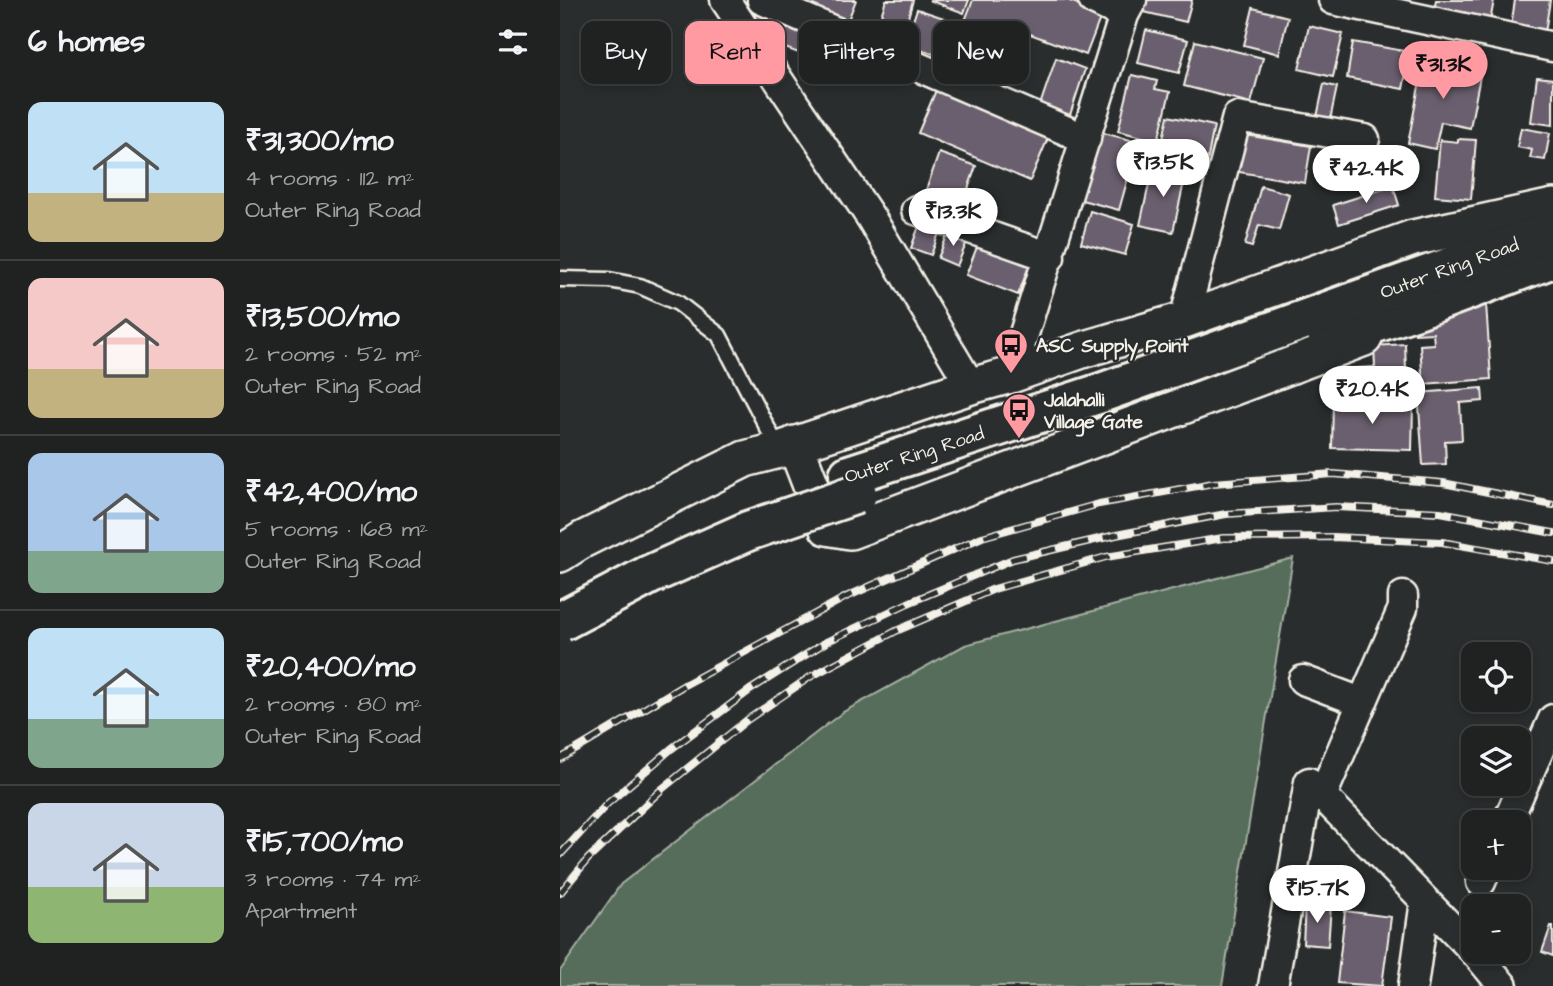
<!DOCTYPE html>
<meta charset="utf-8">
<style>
body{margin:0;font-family:"Architects Daughter",sans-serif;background:#2d2f2f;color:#f1f3f6;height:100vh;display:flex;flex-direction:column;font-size:26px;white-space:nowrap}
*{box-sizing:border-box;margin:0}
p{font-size:23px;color:#a2a4a5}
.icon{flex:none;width:38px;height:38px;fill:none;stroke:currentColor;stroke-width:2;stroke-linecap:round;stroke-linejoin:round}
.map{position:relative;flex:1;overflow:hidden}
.side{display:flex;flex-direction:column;background:#202222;width:560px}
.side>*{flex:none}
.guide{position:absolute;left:21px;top:21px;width:665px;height:63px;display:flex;gap:14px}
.buttons{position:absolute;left:901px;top:642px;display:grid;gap:14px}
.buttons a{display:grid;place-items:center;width:70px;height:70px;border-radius:14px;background:#202222;box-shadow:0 4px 10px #0003,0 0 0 2px #3d3f40;font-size:35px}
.price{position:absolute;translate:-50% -60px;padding:0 16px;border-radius:24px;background:#fff;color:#222;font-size:23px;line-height:46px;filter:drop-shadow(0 2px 4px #0008)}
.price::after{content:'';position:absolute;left:50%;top:42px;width:21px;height:16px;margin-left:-10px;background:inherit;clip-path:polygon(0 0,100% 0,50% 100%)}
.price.on{background:#ff9aa2;color:#111}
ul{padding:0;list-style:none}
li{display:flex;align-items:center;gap:21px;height:175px;padding:0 28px}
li+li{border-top:2px solid #3d3f40}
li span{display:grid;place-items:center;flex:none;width:196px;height:140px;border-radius:14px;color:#555}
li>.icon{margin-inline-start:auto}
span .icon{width:84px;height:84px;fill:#fffc;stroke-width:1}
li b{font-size:30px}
h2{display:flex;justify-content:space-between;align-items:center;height:84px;padding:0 28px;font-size:30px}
.chip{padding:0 24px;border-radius:14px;background:#202222;box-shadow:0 4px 10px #0003,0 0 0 2px #3d3f40;font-size:24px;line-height:63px}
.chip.on{background:#ff9aa2;color:#111}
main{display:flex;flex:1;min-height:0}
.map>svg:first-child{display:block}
.green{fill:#556d5a;stroke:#a4afa1;stroke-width:2}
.building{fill:#6a5f6e;stroke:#f4f1e8;stroke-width:2}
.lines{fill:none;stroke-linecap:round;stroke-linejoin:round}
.service-casing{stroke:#f4f1e8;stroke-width:19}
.minor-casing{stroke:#f4f1e8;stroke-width:33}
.tertiary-casing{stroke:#f4f1e8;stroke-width:40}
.trunk-casing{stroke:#f4f1e8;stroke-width:44}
.service{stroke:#2a2d2e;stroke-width:14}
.minor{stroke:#2a2d2e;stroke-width:28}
.tertiary{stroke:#2a2d2e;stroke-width:35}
.trunk{stroke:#2a2d2e;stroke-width:38}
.rail-casing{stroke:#f4f1e8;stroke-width:8}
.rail{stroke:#2a2d2e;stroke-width:5;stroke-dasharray:16;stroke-linecap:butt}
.trunk-bridge-casing{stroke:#f4f1e8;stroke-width:44;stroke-linecap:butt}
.trunk-bridge{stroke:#2a2d2e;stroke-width:38}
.labels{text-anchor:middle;stroke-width:5;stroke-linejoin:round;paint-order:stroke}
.street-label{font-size:19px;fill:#f4f1e8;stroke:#2a2d2e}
.poi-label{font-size:19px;font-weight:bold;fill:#f4f1e8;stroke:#2a2d2e;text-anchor:start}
</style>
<main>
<section class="side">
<h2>6 homes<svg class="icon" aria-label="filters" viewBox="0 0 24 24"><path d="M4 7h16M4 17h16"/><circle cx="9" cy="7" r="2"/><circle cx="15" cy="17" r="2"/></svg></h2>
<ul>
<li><span style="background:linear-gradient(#bfe0f5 65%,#c2b280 0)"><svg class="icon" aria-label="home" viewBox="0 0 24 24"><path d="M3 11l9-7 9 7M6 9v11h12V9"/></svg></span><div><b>₹31,300/mo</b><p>4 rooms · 112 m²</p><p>Outer Ring Road</p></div></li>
<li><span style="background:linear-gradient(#f6c9c9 65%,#c2b280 0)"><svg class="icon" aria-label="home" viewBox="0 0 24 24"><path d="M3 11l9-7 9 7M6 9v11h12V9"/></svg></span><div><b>₹13,500/mo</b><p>2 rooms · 52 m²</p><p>Outer Ring Road</p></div></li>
<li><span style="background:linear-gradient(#a9c7e8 70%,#7fa58c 0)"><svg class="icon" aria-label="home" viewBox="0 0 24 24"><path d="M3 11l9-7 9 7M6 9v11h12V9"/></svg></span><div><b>₹42,400/mo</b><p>5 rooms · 168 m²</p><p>Outer Ring Road</p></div></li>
<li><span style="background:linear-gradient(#bfe0f5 65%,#7fa58c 0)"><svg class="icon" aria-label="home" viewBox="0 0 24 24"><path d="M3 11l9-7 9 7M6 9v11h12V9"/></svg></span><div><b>₹20,400/mo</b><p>2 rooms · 80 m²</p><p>Outer Ring Road</p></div></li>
<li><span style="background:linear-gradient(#c9d6e8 60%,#8fb573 0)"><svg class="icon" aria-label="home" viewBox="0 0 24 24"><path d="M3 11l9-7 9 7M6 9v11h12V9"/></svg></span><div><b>₹15,700/mo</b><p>3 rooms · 74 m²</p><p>Apartment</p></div></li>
</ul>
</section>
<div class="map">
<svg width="993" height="986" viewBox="0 0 993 986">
<rect width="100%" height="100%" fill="#2a2d2e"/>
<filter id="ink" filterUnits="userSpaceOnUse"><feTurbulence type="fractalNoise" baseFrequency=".0143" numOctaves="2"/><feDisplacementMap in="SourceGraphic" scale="14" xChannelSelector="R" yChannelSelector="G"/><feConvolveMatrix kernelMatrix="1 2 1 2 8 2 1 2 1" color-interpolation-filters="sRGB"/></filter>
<g filter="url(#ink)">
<!-- green -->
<path class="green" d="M 733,558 L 662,986 L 0,986 L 0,971 L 61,884 L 283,712 L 405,645 Z"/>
<!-- building -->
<path class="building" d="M 236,0 L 296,0 L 288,20 Z
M 326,0 L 353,0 L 340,46 L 314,38 Z
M 369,0 L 409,0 L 404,13 Z
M 413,0 L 507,0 L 542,13 L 526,55 L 449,26 L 427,82 L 387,67 Z
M 587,0 L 632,0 L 626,22 L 584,12 Z
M 876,0 L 934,0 L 930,22 L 874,11 Z
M 955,0 L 990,0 L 984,39 L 950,34 Z
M 199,7 L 257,29 L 247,56 L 189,35 Z
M 693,8 L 728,17 L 719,54 L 684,45 Z
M 357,9 L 399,23 L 386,58 L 345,44 Z
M 749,26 L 783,34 L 773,77 L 739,69 Z
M 586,30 L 628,40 L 619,73 L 578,63 Z
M 635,41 L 703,58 L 691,103 L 624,86 Z
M 793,42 L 850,52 L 843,89 L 787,78 Z
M 496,58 L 525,69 L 510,115 L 480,105 Z
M 864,60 L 921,71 L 910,128 L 881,122 L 875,149 L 848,143 Z
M 572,75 L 597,81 L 595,89 L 610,92 L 598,141 L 558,131 Z
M 977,77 L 993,79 L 993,125 L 971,122 Z
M 764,84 L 777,87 L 770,120 L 757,117 Z
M 376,90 L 488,138 L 470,181 L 358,133 Z
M 608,116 L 654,126 L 647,162 L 600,152 Z
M 961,128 L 990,133 L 985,160 L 970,158 L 972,150 L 957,147 Z
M 536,131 L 578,142 L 559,210 L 518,199 Z
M 679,134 L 751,146 L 745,183 L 673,171 Z
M 898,139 L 916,140 L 911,199 L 875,196 L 880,140 L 898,142 Z
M 379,153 L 416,166 L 401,209 L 364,196 Z
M 593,166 L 626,173 L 613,232 L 580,225 Z
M 701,186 L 729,194 L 719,230 L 699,225 L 692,247 L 685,245 Z
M 833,186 L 839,205 L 779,224 L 773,205 Z
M 530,211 L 574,224 L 565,255 L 521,243 Z
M 363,215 L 383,222 L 371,255 L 351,248 Z
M 389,231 L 408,239 L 397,266 L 378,258 Z
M 417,247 L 469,266 L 458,295 L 406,275 Z
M 912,303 L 926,303 L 931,379 L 863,384 L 860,345 L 874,344 L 873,333 L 855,334 L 854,322 L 881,312 L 913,310 Z
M 845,344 L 847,396 L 765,399 L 764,374 L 780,373 L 780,369 L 815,367 L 814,346 Z
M 922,388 L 923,401 L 900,403 L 902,440 L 885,441 L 886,464 L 863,465 L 858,393 Z
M 773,402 L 853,404 L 852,450 L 772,448 Z
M 745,904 L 771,906 L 768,946 L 743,944 Z
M 785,911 L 831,917 L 822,986 L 777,983 Z
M 991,926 L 993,926 L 993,956 L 982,952 Z"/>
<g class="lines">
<!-- service casing -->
<g class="service-casing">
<path id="service" d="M 0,279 L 49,280 L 80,286 L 118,303 L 159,335 L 219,450"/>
</g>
<!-- minor casing -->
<g class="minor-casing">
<path id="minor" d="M 165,0 L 311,218 L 411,386
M 202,0 L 526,139
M 533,0 L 564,15
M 773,0 L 993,47
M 356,210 L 490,257
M 624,320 L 677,117 L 805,139
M 451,375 L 564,15 L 572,0
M 743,680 L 801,702
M 762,796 L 843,608 L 843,596
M 947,822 L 993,719
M 921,882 L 927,868
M 915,952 L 943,986
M 713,986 L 749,782 L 914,951
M 853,986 L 865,901"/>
</g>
<!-- tertiary casing -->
<g class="tertiary-casing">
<path id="tertiary" d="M 235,444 L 267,527 L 290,531 L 804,338
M 0,554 L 22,540 L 185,459 L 219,450 L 411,386 L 451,375 L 525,349 L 624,320 L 853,238 L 993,207"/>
</g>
<!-- trunk casing -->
<g class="trunk-casing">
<g id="trunk">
<path d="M 768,339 L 860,308 L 993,258"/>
<path id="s1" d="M 289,475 L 541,393 L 993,230"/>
</g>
</g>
<!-- service -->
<use href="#service" class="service"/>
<!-- minor -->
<use href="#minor" class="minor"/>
<!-- tertiary -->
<use href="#tertiary" class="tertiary"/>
<!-- trunk -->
<use href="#trunk" class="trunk"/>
<!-- rail casing -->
<g class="rail-casing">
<path id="rail" d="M 0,759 L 126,684 L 286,597 L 422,537 L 539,504 L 653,483 L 773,474 L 883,483 L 993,505
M 0,855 L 47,804 L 111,749 L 190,690 L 266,642 L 348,603 L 453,559 L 556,535 L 666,514 L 776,507 L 880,512 L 993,533
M 0,893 L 28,859 L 102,789 L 187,720 L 250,677 L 336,631 L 434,589 L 546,557 L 663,538 L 773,537 L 882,542 L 993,561"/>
</g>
<!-- rail -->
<use href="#rail" class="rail"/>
<!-- trunk-bridge casing -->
<g class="trunk-bridge-casing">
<path id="trunk-bridge" d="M 0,622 L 89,575 L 188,531 L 297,494"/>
</g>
<!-- trunk-bridge -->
<use href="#trunk-bridge" class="trunk-bridge"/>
</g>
</g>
<!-- icons -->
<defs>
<g id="bus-pin" transform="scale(1.75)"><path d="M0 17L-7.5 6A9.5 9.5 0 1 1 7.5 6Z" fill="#ff9aa2" stroke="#2a2d2e"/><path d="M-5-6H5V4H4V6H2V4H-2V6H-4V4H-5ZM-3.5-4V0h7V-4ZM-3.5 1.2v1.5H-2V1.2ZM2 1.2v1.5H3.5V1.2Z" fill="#111"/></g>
</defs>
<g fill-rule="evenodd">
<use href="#bus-pin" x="451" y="345"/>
<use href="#bus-pin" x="459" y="410"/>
</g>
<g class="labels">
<!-- street labels -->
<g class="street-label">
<text dy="7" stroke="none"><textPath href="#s1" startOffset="635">Outer Ring Road</textPath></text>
<text transform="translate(354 454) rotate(-18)" y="7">Outer Ring Road</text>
</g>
<!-- poi labels -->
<g class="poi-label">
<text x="476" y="352">ASC Supply Point</text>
<text x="484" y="406">Jalahalli<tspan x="484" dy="22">Village Gate</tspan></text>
</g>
</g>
</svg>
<div class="buttons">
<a><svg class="icon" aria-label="locate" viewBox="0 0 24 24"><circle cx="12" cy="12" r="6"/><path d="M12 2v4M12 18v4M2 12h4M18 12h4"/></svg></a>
<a><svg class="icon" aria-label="layers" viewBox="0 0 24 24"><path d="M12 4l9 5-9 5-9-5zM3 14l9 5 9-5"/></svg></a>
<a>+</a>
<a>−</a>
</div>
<b class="price on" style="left:883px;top:101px">₹31.3K</b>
<b class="price" style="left:603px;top:199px">₹13.5K</b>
<b class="price" style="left:806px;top:205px">₹42.4K</b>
<b class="price" style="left:393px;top:248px">₹13.3K</b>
<b class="price" style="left:812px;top:426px">₹20.4K</b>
<b class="price" style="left:757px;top:925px">₹15.7K</b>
<div class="guide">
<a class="chip">Buy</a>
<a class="chip on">Rent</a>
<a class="chip">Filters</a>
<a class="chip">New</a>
</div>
</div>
</main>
